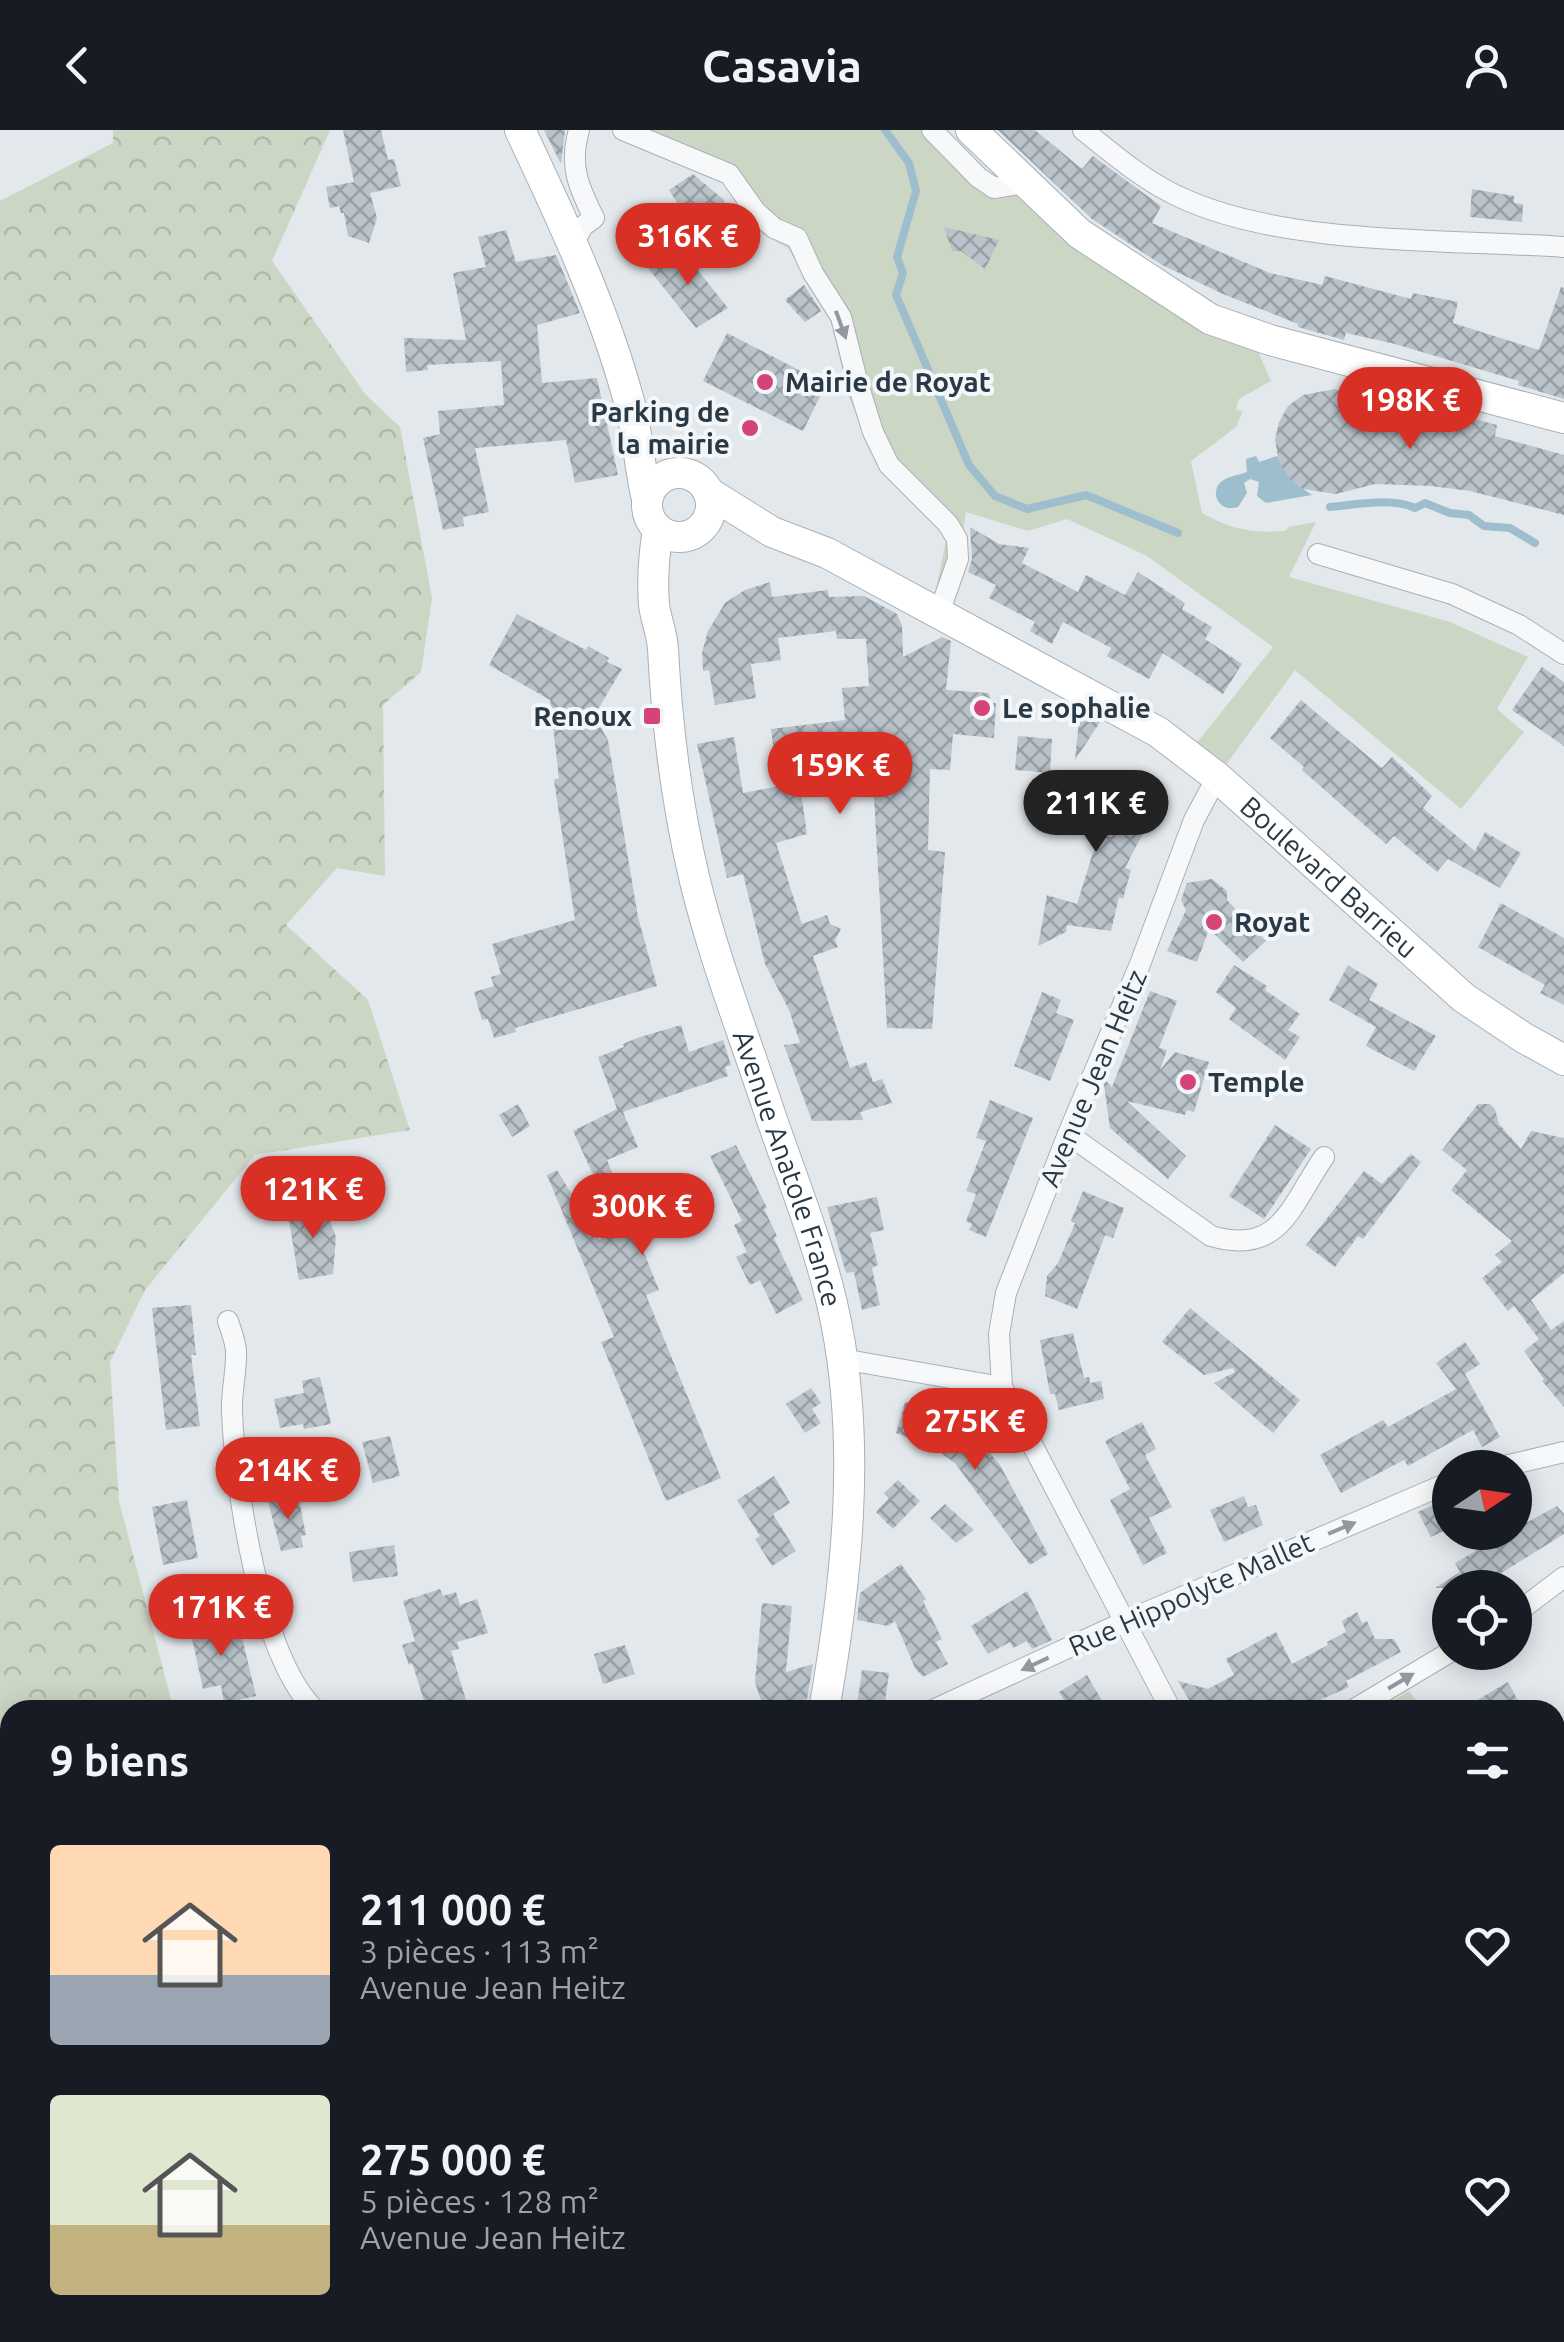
<!DOCTYPE html>
<html lang="fr">
<meta charset="utf-8">
<style>
body{margin:0;font-family:Ubuntu,sans-serif;background:#242831;color:#f1f3f6;height:100vh;display:flex;flex-direction:column;font-size:38px;white-space:nowrap}
*{box-sizing:border-box;margin:0}
p{font-size:32px;color:#9ea1a6}
.icon{flex:none;width:55px;height:55px;fill:none;stroke:currentColor;stroke-width:2;stroke-linecap:round;stroke-linejoin:round}
.map{position:relative;flex:1;overflow:hidden}
.side{position:absolute;left:0px;top:1570px;width:1565px;height:642px;display:flex;flex-direction:column;background:#171b24;border-radius:30px 30px 0 0;box-shadow:0 5px 25px #0003}
.side>*{flex:none}
.needle{width:65px;rotate:77deg}
.buttons{position:absolute;left:1432px;top:1320px;display:grid;gap:20px}
.buttons a{display:grid;place-items:center;width:100px;height:100px;border-radius:50%;background:#171b24;box-shadow:0 5px 25px #0003;font-size:50px}
.price{position:absolute;translate:-50% -85px;padding:0 22px;border-radius:35px;background:#d93025;color:#fff;font-size:32px;line-height:65px;filter:drop-shadow(0 2px 5px #0008)}
.price::after{content:'';position:absolute;left:50%;top:60px;width:30px;height:22px;margin-left:-15px;background:inherit;clip-path:polygon(0 0,100% 0,50% 100%)}
.price.active{background:#222;color:#fff}
ul{padding:0;list-style:none}
li{display:flex;align-items:center;gap:30px;height:250px;padding:0 50px}
li span{display:grid;place-items:center;flex:none;width:280px;height:200px;border-radius:10px;color:#555}
li>.icon{margin-inline-start:auto}
span .icon{width:120px;height:120px;fill:#fffc;stroke-width:1}
li b{font-size:42px}
h2{display:flex;justify-content:space-between;align-items:center;height:120px;padding:0 50px;font-size:42px}
header{display:flex;justify-content:space-between;align-items:center;height:130px;padding:0 50px;background:#171b24;font-size:45px;font-weight:600}
.map>svg:first-child{display:block}
.forest{fill:url(#forest-crowns)}
.park{fill:#ccd6c4}
.water{fill:#9dbecd}
.lines{fill:none;stroke-linecap:round;stroke-linejoin:round}
.stream{stroke:#9dbecd;stroke-width:8}
.building{fill:url(#building-cross-hatch)}
.street-casing{stroke:#a8b0b7;stroke-width:22}
.secondary-casing{stroke:#a8b0b7;stroke-width:32}
.street{stroke:#f7f8fa;stroke-width:20}
.secondary{stroke:#fff;stroke-width:30}
.oneway{fill:#9098a0}
.poi-dot{fill:#d54476;stroke:#f3f7f9;stroke-width:4}
.labels{text-anchor:middle;stroke-width:8;stroke-linejoin:round;paint-order:stroke}
.poi-label{font-size:28px;font-weight:bold;fill:#2a3946;stroke:#f3f7f9;text-anchor:start}
.street-label{font-size:28px;fill:#2a3946;stroke:#f3f7f9}
</style>
<header><svg class="icon" aria-label="back" viewBox="0 0 24 24"><path d="M15 5l-7 7 7 7"/></svg>Casavia<svg class="icon" aria-label="person" viewBox="0 0 24 24"><circle cx="12" cy="8" r="4"/><path d="M4 21q1-7 8-7t8 7"/></svg></header>
<div class="map">
<svg width="1564" height="2212" viewBox="0 0 1564 2212">
<defs>
<pattern id="forest-crowns" width="20" height="18" patternUnits="userSpaceOnUse" patternTransform="scale(2.5)"><rect width="20" height="18" fill="#ccd6c4"/><path d="M2 6a3 3 0 1 1 6 0M12 15a3 3 0 1 1 6 0" fill="none" stroke="#afb8aa"/></pattern>
<pattern id="building-cross-hatch" width="8" height="8" patternUnits="userSpaceOnUse" patternTransform="scale(2.5)"><rect width="8" height="8" fill="#bac3ca"/><path d="M0 0l8 8M0 8l8-8" fill="none" stroke="#979fa6"/></pattern>
</defs>
<rect width="100%" height="100%" fill="#e3e8ec"/>
<!-- forest -->
<path class="forest" d="M 113,0 L 330,0 L 272,131 L 366,265 L 400,297 L 432,468 L 421,542 L 383,575 L 385,746 L 337,738 L 286,795 L 368,870 L 410,1000 L 255,1025 L 145,1160 L 110,1232 L 119,1371 L 172,1573 L 177,1580 L 10,1580 L 10,1911 L 0,1912 L 0,71 L 113,13 Z
M 1409,1561 L 1424,1580 L 1378,1580 Z
M 1564,1593 L 1564,1859 L 1555,1843 L 1555,1598 Z
M 1564,2011 L 1564,2212 L 1528,2212 L 1522,2203 L 1555,2202 L 1555,2013 Z
M 1382,2203 L 1456,2203 L 1437,2212 L 1388,2212 Z"/>
<!-- park -->
<path class="park" d="M 613,0 L 947,0 L 1001,55 L 1149,160 L 1257,219 L 1271,251 L 1239,269 L 1236,280 L 1243,281 L 1236,297 L 1191,331 L 1202,383 C 1231,399 1252,404 1285,401 L 1289,397 L 1316,392 L 1289,447 L 1450,492 L 1528,527 L 1497,579 L 1524,602 L 1461,679 L 1295,540 L 1217,647 L 1188,624 L 1273,517 L 1147,426 L 1067,389 L 1028,401 L 966,382 L 950,489 L 932,479 L 947,406 L 878,333 L 848,265 L 831,191 L 788,118 L 756,100 L 724,48 Z
M 414,2202 L 766,2202 L 775,2212 L 405,2212 Z
M 801,2203 L 861,2203 L 874,2212 L 791,2212 Z"/>
<!-- water -->
<path class="water" d="M 1256,326 L 1259,332 L 1277,326 L 1291,350 L 1312,365 L 1266,373 L 1257,366 L 1259,352 L 1250,349 L 1244,353 L 1247,363 L 1238,377 C 1228,380 1219,377 1216,366 C 1215,347 1233,347 1247,342 L 1246,329 Z"/>
<g class="lines">
<!-- stream -->
<path class="stream" d="M 885,0 L 909,33 L 916,61 L 897,127 L 903,143 L 896,165 L 969,335 L 995,366 L 1027,379 L 1086,365 L 1178,403
M 1330,377 C 1356,375 1391,367 1415,378 L 1425,373 L 1450,383 L 1469,385 L 1484,396 L 1510,398 L 1535,413"/>
</g>
<!-- building -->
<path class="building" d="M 343,0 L 381,0 L 388,30 L 394,29 L 401,56 L 370,63 L 377,88 L 369,113 L 348,106 L 344,83 L 341,83 L 339,76 L 330,78 L 326,57 L 354,52 Z
M 544,0 L 565,0 L 561,34 Z
M 998,0 L 1035,0 L 1082,39 L 1093,26 L 1161,76 L 1152,93 L 1270,143 L 1322,155 L 1325,146 L 1411,169 L 1413,163 L 1458,172 L 1453,193 L 1539,220 L 1561,157 L 1564,158 L 1564,269 L 1518,255 L 1519,251 L 1395,214 L 1346,203 L 1344,210 L 1298,197 L 1298,194 L 1223,164 L 1162,135 L 1092,89 Z
M 693,44 L 723,69 L 733,86 L 699,107 L 669,60 Z
M 1472,59 L 1514,66 L 1514,73 L 1523,74 L 1522,92 L 1470,87 Z
M 944,97 L 999,110 L 985,139 L 961,121 L 952,121 Z
M 506,100 L 516,132 L 556,125 L 580,183 L 537,195 L 542,253 L 597,248 L 618,345 L 575,353 L 566,310 L 475,318 L 489,382 L 463,387 L 464,396 L 443,400 L 423,308 L 440,304 L 438,281 L 504,275 L 501,231 L 427,235 L 428,240 L 406,242 L 404,208 L 466,210 L 453,143 L 486,137 L 478,107 Z
M 680,118 L 728,178 L 696,198 L 647,137 Z
M 804,155 L 821,181 L 805,192 L 785,170 Z
M 727,203 L 826,254 L 803,301 L 703,251 Z
M 1335,259 L 1372,274 L 1376,263 L 1403,270 L 1400,281 L 1457,297 L 1460,285 L 1497,295 L 1495,306 L 1564,325 L 1564,385 L 1470,361 L 1431,356 L 1375,354 L 1336,364 L 1303,359 L 1291,350 L 1279,332 L 1275,310 L 1279,292 L 1288,276 L 1303,265 Z
M 970,397 L 999,414 L 1029,418 L 1022,433 L 1078,462 L 1086,445 L 1125,465 L 1138,442 L 1185,473 L 1182,479 L 1212,497 L 1205,509 L 1242,534 L 1223,564 L 1163,523 L 1149,549 L 1107,526 L 1111,518 L 1063,492 L 1052,514 L 1030,501 L 1035,492 L 989,468 L 996,455 L 968,442 L 972,429 Z
M 770,452 L 772,467 L 828,460 L 829,467 L 864,466 L 897,484 L 902,496 L 903,527 L 942,507 L 951,511 L 946,560 L 989,563 L 991,573 L 996,573 L 994,608 L 953,604 L 950,640 L 930,639 L 928,720 L 945,722 L 932,899 L 887,898 L 871,614 L 833,618 L 833,626 L 796,628 L 807,704 L 776,713 L 802,794 L 827,785 L 830,794 L 841,799 L 835,810 L 838,817 L 813,826 L 850,938 L 866,932 L 873,952 L 882,949 L 892,973 L 860,982 L 863,990 L 812,991 L 784,915 L 800,913 L 789,880 L 765,834 L 743,744 L 727,748 L 697,614 L 734,607 L 743,663 L 779,656 L 771,599 L 845,590 L 842,558 L 869,556 L 866,509 L 837,509 L 836,501 L 778,508 L 781,530 L 751,534 L 756,568 L 715,575 L 709,540 L 703,541 L 702,523 L 708,501 L 725,473 L 745,460 Z
M 517,484 L 586,520 L 588,516 L 609,528 L 607,532 L 622,539 L 594,586 L 608,610 L 638,787 L 657,856 L 515,898 L 516,902 L 494,908 L 488,889 L 482,890 L 474,862 L 494,856 L 491,847 L 501,844 L 492,814 L 575,790 L 554,650 L 559,648 L 550,570 L 489,535 Z
M 1542,537 L 1564,552 L 1564,616 L 1512,580 Z
M 1301,570 L 1382,638 L 1392,627 L 1432,666 L 1423,678 L 1475,721 L 1485,702 L 1521,723 L 1500,758 L 1448,729 L 1437,742 L 1394,706 L 1386,714 L 1302,640 L 1304,637 L 1270,608 Z
M 1080,581 L 1100,592 L 1075,630 Z
M 1018,606 L 1052,609 L 1050,643 L 1015,640 Z
M 1104,653 L 1120,660 L 1123,658 L 1157,676 L 1125,738 L 1131,740 L 1123,769 L 1119,767 L 1111,801 L 1067,795 L 1066,802 L 1038,816 L 1047,765 L 1077,774 L 1099,703 L 1040,697 L 1042,663 L 1096,669 Z
M 1212,749 L 1227,761 L 1227,770 L 1266,811 L 1243,832 L 1209,799 L 1197,832 L 1167,821 L 1186,780 L 1181,770 L 1187,753 Z
M 1501,773 L 1564,808 L 1564,875 L 1540,863 L 1545,855 L 1478,817 Z
M 1234,835 L 1267,856 L 1265,860 L 1300,884 L 1288,900 L 1300,907 L 1285,930 L 1229,889 L 1236,878 L 1216,862 Z
M 1348,835 L 1378,854 L 1369,870 L 1436,906 L 1414,941 L 1366,916 L 1376,897 L 1329,870 Z
M 1150,861 L 1177,871 L 1159,918 L 1167,920 L 1160,940 L 1175,922 L 1209,932 L 1194,982 L 1187,980 L 1185,985 L 1127,971 L 1186,1026 L 1168,1049 L 1110,998 L 1104,954 L 1106,951 L 1112,957 Z
M 1042,862 L 1061,870 L 1056,883 L 1074,890 L 1050,951 L 1014,936 Z
M 681,895 L 689,922 L 723,910 L 731,935 L 725,937 L 728,946 L 623,982 L 638,1017 L 607,1030 L 659,1160 L 646,1165 L 721,1348 L 666,1371 L 601,1212 L 614,1207 L 547,1045 L 557,1040 L 599,1110 L 618,1099 L 573,1001 L 617,979 L 598,927 L 624,917 L 623,914 L 637,908 Z
M 990,970 L 1033,988 L 986,1107 L 969,1100 L 972,1094 L 966,1091 L 976,1064 L 966,1061 L 986,1011 L 976,1008 Z
M 518,974 L 530,996 L 512,1007 L 499,985 Z
M 1478,974 L 1490,974 L 1495,979 L 1499,994 L 1521,1019 L 1531,1001 L 1564,1008 L 1564,1143 L 1531,1170 L 1551,1200 L 1564,1191 L 1564,1277 L 1542,1251 L 1544,1249 L 1524,1221 L 1539,1209 L 1514,1176 L 1508,1181 L 1482,1148 L 1502,1132 L 1495,1125 L 1512,1111 L 1451,1060 L 1467,1040 L 1442,1020 Z
M 1275,995 L 1311,1019 L 1264,1089 L 1229,1066 Z
M 736,1015 L 767,1078 L 764,1079 L 777,1106 L 774,1108 L 803,1170 L 776,1184 L 760,1150 L 750,1155 L 736,1127 L 747,1122 L 734,1095 L 742,1091 L 710,1026 Z
M 1411,1024 L 1421,1032 L 1363,1109 L 1358,1106 L 1335,1137 L 1306,1115 L 1364,1041 L 1382,1054 Z
M 1083,1061 L 1124,1078 L 1113,1108 L 1105,1105 L 1077,1179 L 1045,1166 L 1047,1146 L 1058,1133 L 1075,1093 L 1071,1091 Z
M 877,1067 L 884,1100 L 870,1103 L 878,1135 L 872,1138 L 880,1175 L 862,1180 L 854,1142 L 846,1143 L 827,1077 Z
M 324,1075 L 336,1107 L 333,1144 L 299,1150 L 287,1079 Z
M 191,1175 L 196,1225 L 191,1225 L 200,1296 L 166,1300 L 152,1178 Z
M 1190,1178 L 1300,1270 L 1273,1303 L 1214,1253 L 1235,1242 L 1233,1238 L 1204,1245 L 1162,1212 Z
M 1073,1203 L 1084,1248 L 1089,1247 L 1090,1253 L 1101,1251 L 1104,1269 L 1059,1280 L 1055,1264 L 1050,1264 L 1040,1210 Z
M 1465,1212 L 1480,1234 L 1465,1244 L 1500,1307 L 1482,1317 L 1473,1300 L 1408,1336 L 1404,1330 L 1341,1363 L 1320,1325 L 1383,1290 L 1388,1297 L 1456,1259 L 1436,1233 Z
M 320,1247 L 331,1294 L 304,1299 L 303,1294 L 280,1298 L 274,1269 L 304,1263 L 302,1251 Z
M 811,1258 L 821,1273 L 812,1279 L 821,1293 L 805,1303 L 786,1274 Z
M 905,1272 L 952,1289 L 981,1313 L 1000,1335 L 1048,1424 L 1030,1435 L 955,1333 L 933,1317 L 896,1303 Z
M 1142,1292 L 1156,1319 L 1145,1325 L 1172,1377 L 1149,1388 L 1167,1423 L 1143,1435 L 1110,1370 L 1130,1359 L 1105,1311 Z
M 390,1306 L 400,1346 L 373,1353 L 362,1312 Z
M 774,1346 L 790,1373 L 773,1384 L 796,1421 L 772,1436 L 755,1409 L 760,1406 L 737,1370 Z
M 898,1350 L 920,1371 L 893,1399 L 876,1382 L 889,1368 L 884,1363 Z
M 298,1365 L 306,1405 L 301,1406 L 303,1417 L 281,1421 L 268,1371 Z
M 1244,1366 L 1248,1377 L 1256,1375 L 1263,1395 L 1224,1412 L 1210,1380 Z
M 187,1370 L 198,1428 L 163,1435 L 152,1377 Z
M 1440,1372 L 1450,1398 L 1431,1407 L 1418,1382 Z
M 945,1374 L 974,1400 L 956,1413 L 930,1388 Z
M 1557,1376 L 1564,1384 L 1564,1404 L 1495,1447 L 1497,1450 L 1485,1458 L 1435,1458 L 1460,1442 L 1455,1433 L 1509,1402 L 1515,1402 L 1515,1399 Z
M 394,1415 L 398,1446 L 353,1452 L 349,1422 Z
M 901,1434 L 926,1469 L 923,1471 L 942,1509 L 936,1512 L 948,1534 L 923,1547 L 915,1538 L 895,1491 L 888,1496 L 857,1490 L 860,1463 Z
M 440,1459 L 443,1466 L 456,1462 L 460,1475 L 477,1469 L 488,1503 L 457,1512 L 459,1519 L 451,1521 L 469,1580 L 427,1580 L 412,1533 L 409,1535 L 402,1515 L 415,1511 L 403,1471 Z
M 1027,1461 L 1052,1510 L 1032,1519 L 1027,1511 L 1013,1518 L 1010,1512 L 988,1524 L 971,1496 Z
M 762,1473 L 792,1476 L 786,1542 L 813,1534 L 807,1569 L 773,1580 L 764,1580 L 755,1552 Z
M 1357,1482 L 1362,1493 L 1367,1491 L 1375,1509 L 1394,1509 L 1401,1522 L 1346,1551 L 1349,1557 L 1298,1580 L 1195,1580 L 1178,1551 L 1208,1559 L 1234,1545 L 1226,1529 L 1276,1502 L 1292,1534 L 1328,1515 L 1327,1512 L 1346,1502 L 1342,1491 Z
M 208,1484 L 212,1503 L 239,1495 L 256,1566 L 224,1573 L 221,1555 L 203,1559 L 192,1508 L 187,1509 L 183,1489 Z
M 625,1515 L 635,1544 L 603,1554 L 594,1524 Z
M 862,1540 L 889,1543 L 884,1579 L 857,1575 Z
M 1087,1545 L 1092,1554 L 1108,1580 L 1070,1580 L 1059,1562 Z
M 1508,1552 L 1523,1580 L 1460,1580 Z"/>
<g class="lines">
<!-- street casing -->
<g class="street-casing">
<path id="street" d="M 623,0 L 729,44 L 756,82 L 774,98 L 797,108 L 813,143 L 841,187 L 858,254 L 873,302 L 889,335 L 948,394 L 957,409 L 958,429 L 939,483
M 932,0 L 978,47 L 994,58 L 1026,53
M 1083,0 C 1114,25 1147,53 1184,69 C 1289,116 1449,109 1564,117
M 574,112 L 583,96 L 594,88 C 578,56 569,35 579,0
M 1318,424 L 1452,464 L 1519,495 L 1564,524
M 1068,1004 L 1211,1106 C 1280,1126 1290,1077 1324,1027
M 228,1191 C 231,1200 235,1211 236,1220 C 237,1241 231,1261 232,1282 C 235,1358 260,1526 315,1580
M 842,1229 L 1002,1257
M 1496,1338 L 1564,1322
M 1515,1484 L 1564,1447
M 933,1580 L 1124,1492 L 1450,1352
M 1171,1580 L 1002,1257 L 999,1204 L 1006,1163 L 1068,1004 L 1140,834 L 1194,690 L 1217,647
M 1353,1580 L 1450,1522
M 1166,2202 L 1175,2212
M 301,2212 L 317,2202
M 391,2212 L 399,2202"/>
</g>
<!-- secondary casing -->
<g class="secondary-casing">
<g id="secondary">
<path d="M 520,0 C 562,89 603,176 629,271 C 638,303 639,336 647,369"/>
<path d="M 971,0 L 1080,104 L 1210,189 L 1270,210 L 1564,288"/>
<circle cx="679" cy="375" r="32"/>
<path id="s1" d="M 708,362 L 772,402 L 827,423 L 1158,602 L 1217,647 L 1464,868 L 1524,908 L 1564,930"/>
<path id="s2" d="M 658,399 C 654,424 652,450 654,475 C 656,490 662,503 663,519 C 667,596 677,676 695,751 C 714,829 744,905 769,981 C 793,1052 823,1123 837,1197 C 861,1323 846,1455 824,1580"/>
<path d="M 179,2212 L 197,2202"/>
</g>
</g>
<!-- street -->
<use href="#street" class="street"/>
<!-- secondary -->
<use href="#secondary" class="secondary"/>
</g>
<!-- one-way arrows -->
<defs><path id="oneway-solid" d="M-6-.8H1V-3.2L6.5 0L1 3.2V.8H-6Z" transform="scale(2.5)"/></defs>
<g class="oneway">
<use href="#oneway-solid" transform="translate(841 195) rotate(70)"/>
<use href="#oneway-solid" transform="translate(1342 1398) rotate(-23)"/>
<use href="#oneway-solid" transform="translate(1035 1534) rotate(155)"/>
<use href="#oneway-solid" transform="translate(1401 1551) rotate(-31)"/>
</g>
<!-- markers -->
<g class="poi-dot">
<circle cx="765" cy="252" r="10"/>
<circle cx="750" cy="298" r="10"/>
<circle cx="982" cy="578" r="10"/>
<rect x="642" y="576" width="20" height="20" rx="5"/>
<circle cx="1214" cy="792" r="10"/>
<circle cx="1188" cy="952" r="10"/>
</g>
<g class="labels">
<!-- poi labels -->
<g class="poi-label">
<text x="785" y="262">Mairie de Royat</text>
<text x="730" y="292" text-anchor="end">Parking de<tspan x="730" dy="32">la mairie</tspan></text>
<text x="1002" y="588">Le sophalie</text>
<text x="632" y="596" text-anchor="end">Renoux</text>
<text x="1234" y="802">Royat</text>
<text x="1208" y="962">Temple</text>
</g>
<!-- street labels -->
<g class="street-label">
<text dy="10" stroke="none"><textPath href="#s1" startOffset="735">Boulevard Barrieu</textPath></text>
<text transform="translate(1093 948) rotate(-67)" y="10">Avenue Jean Heitz</text>
<text dy="10" stroke="none"><textPath href="#s2" startOffset="658">Avenue Anatole France</textPath></text>
<text transform="translate(1191 1464) rotate(-24)" y="10">Rue Hippolyte Mallet</text>
</g>
</g>
</svg>
<div class="buttons">
<a><svg class="needle" viewBox="-14 -14 28 28"><path d="M0-13l5 13h-10z" fill="#e53935"/><path d="M0 13l5-13h-10z" fill="#9ea1a6"/></svg></a>
<a><svg class="icon" aria-label="locate" viewBox="0 0 24 24"><circle cx="12" cy="12" r="6"/><path d="M12 2v4M12 18v4M2 12h4M18 12h4"/></svg></a>
</div>
<b class="price" style="left:688px;top:158px">316K €</b>
<b class="price" style="left:1410px;top:322px">198K €</b>
<b class="price" style="left:840px;top:687px">159K €</b>
<b class="price active" style="left:1096px;top:725px">211K €</b>
<b class="price" style="left:313px;top:1111px">121K €</b>
<b class="price" style="left:642px;top:1128px">300K €</b>
<b class="price" style="left:975px;top:1343px">275K €</b>
<b class="price" style="left:288px;top:1392px">214K €</b>
<b class="price" style="left:221px;top:1529px">171K €</b>
<section class="side">
<h2>9 biens<svg class="icon" aria-label="filters" viewBox="0 0 24 24"><path d="M4 7h16M4 17h16"/><circle cx="9" cy="7" r="2"/><circle cx="15" cy="17" r="2"/></svg></h2>
<ul>
<li><span style="background:linear-gradient(#ffd9b3 65%,#9aa5b1 0)"><svg class="icon" aria-label="home" viewBox="0 0 24 24"><path d="M3 11l9-7 9 7M6 9v11h12V9"/></svg></span><div><b>211 000 €</b><p>3 pièces · 113 m²</p><p>Avenue Jean Heitz</p></div><svg class="icon" aria-label="heart" viewBox="0 0 24 24"><path d="M12 20l-8-8c-3-5 5-10 8-4 3-6 11-1 8 4z"/></svg></li>
<li><span style="background:linear-gradient(#dfe7d0 65%,#c2b280 0)"><svg class="icon" aria-label="home" viewBox="0 0 24 24"><path d="M3 11l9-7 9 7M6 9v11h12V9"/></svg></span><div><b>275 000 €</b><p>5 pièces · 128 m²</p><p>Avenue Jean Heitz</p></div><svg class="icon" aria-label="heart" viewBox="0 0 24 24"><path d="M12 20l-8-8c-3-5 5-10 8-4 3-6 11-1 8 4z"/></svg></li>
</ul>
</section>
</div>
